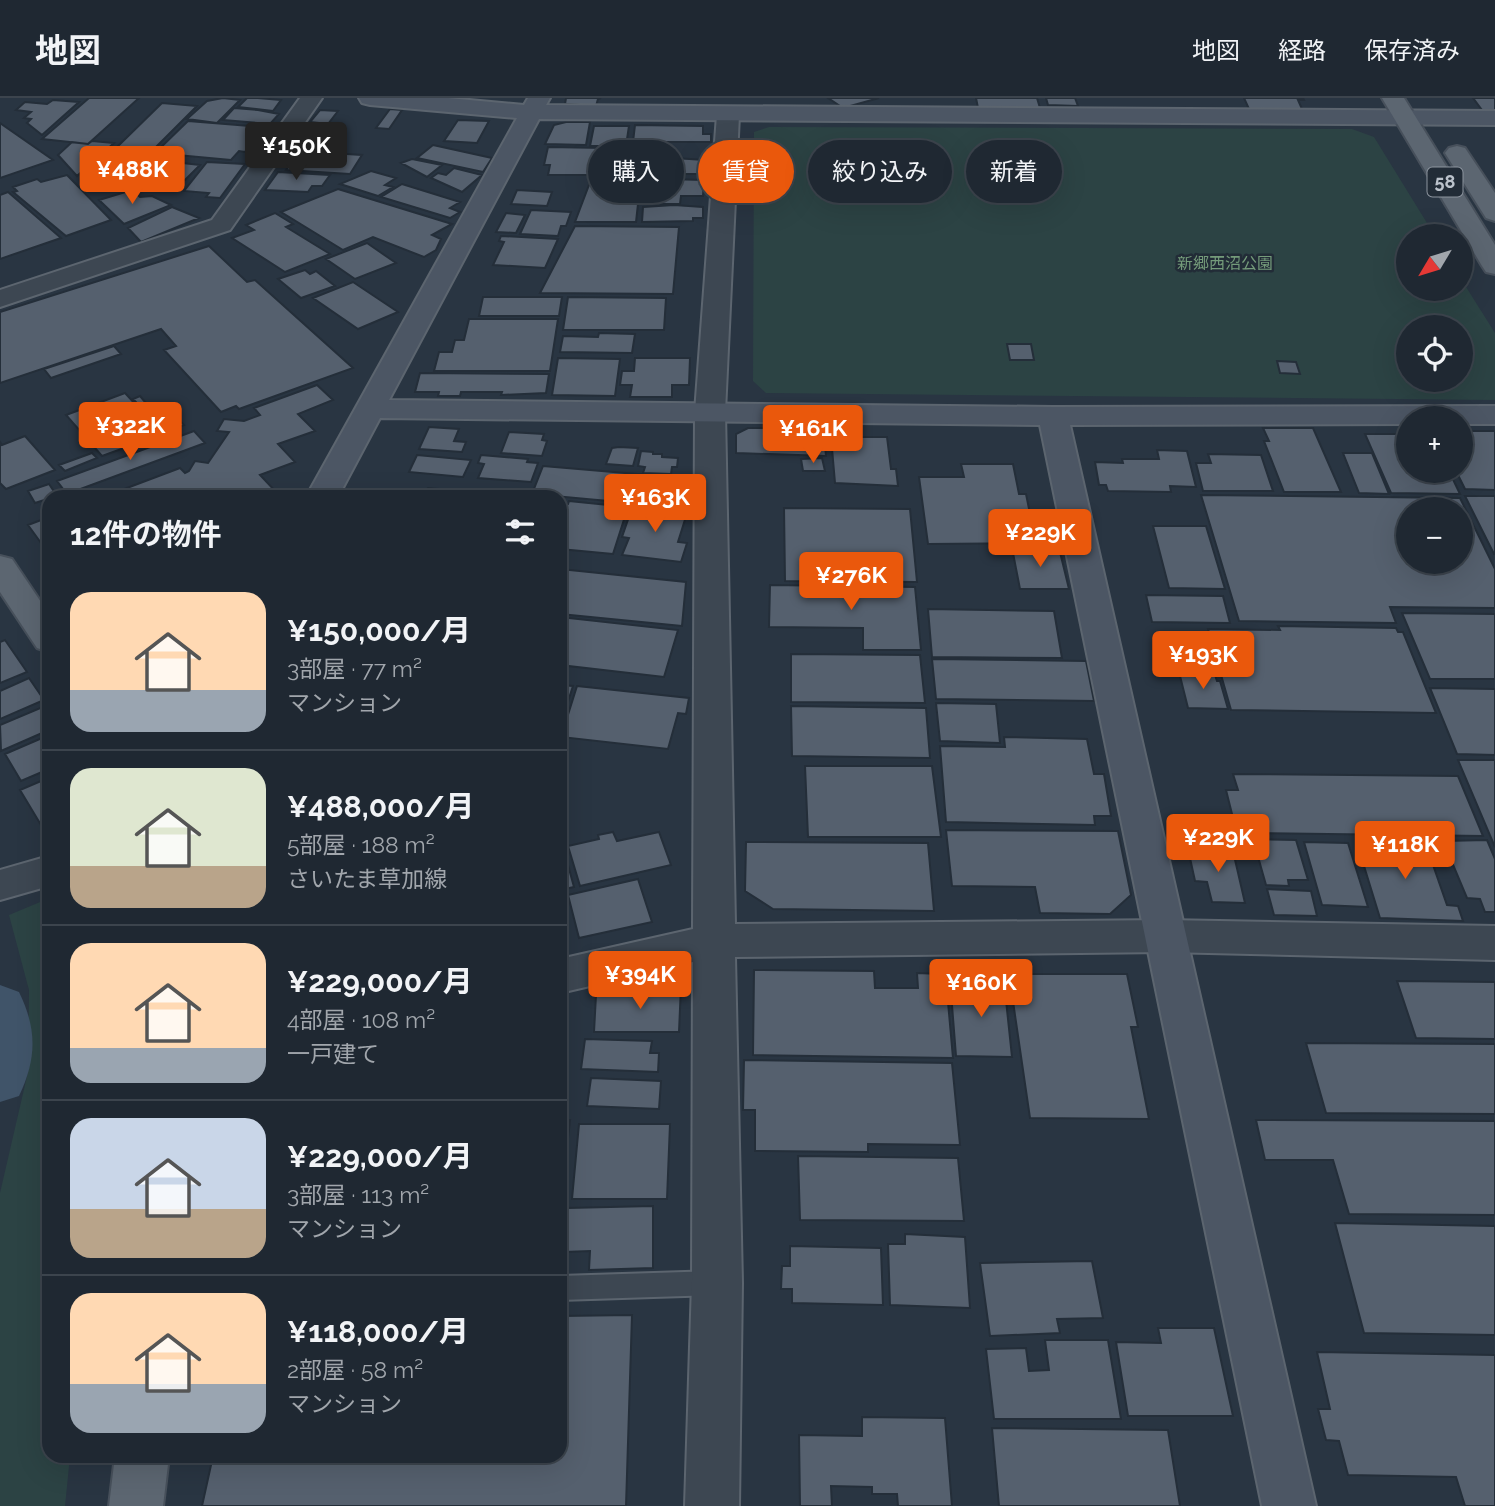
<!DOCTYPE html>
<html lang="ja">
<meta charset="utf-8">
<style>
body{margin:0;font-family:Raleway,"Noto Sans JP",sans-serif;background:#27303a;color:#f1f3f6;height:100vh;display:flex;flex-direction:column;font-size:26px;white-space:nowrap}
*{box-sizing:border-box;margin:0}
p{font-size:23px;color:#a1a6ac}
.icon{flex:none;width:38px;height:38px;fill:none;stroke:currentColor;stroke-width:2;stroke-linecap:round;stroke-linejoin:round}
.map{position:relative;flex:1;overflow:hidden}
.panel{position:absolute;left:42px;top:392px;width:525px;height:973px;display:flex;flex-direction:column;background:#1f2832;border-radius:21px;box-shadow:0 7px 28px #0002,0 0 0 2px #3c444d}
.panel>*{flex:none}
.guide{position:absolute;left:588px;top:42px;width:665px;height:63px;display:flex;gap:14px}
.needle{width:46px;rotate:232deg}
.fabs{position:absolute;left:1396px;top:126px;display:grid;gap:14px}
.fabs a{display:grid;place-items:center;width:77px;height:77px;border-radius:50%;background:#1f2832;box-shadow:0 7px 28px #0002,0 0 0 2px #3c444d;font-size:35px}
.price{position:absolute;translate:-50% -60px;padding:0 16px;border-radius:7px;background:#ea580c;color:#fff;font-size:23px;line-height:46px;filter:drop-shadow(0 2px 4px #0008)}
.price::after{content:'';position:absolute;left:50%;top:42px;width:21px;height:16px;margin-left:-10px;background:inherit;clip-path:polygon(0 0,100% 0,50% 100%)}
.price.selected{background:#222;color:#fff}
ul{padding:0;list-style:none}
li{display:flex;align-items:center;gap:21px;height:175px;padding:0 28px}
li+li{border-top:2px solid #3c444d}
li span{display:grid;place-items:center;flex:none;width:196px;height:140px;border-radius:21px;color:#555}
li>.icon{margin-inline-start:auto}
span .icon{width:84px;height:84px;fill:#fffc;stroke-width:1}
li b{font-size:30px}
h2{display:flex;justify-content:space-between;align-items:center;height:84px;padding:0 28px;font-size:30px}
.pill{padding:0 24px;border-radius:32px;background:#1f2832;box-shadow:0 7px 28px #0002,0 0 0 2px #3c444d;font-size:24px;line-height:63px}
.pill.selected{background:#ea580c;color:#fff}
header{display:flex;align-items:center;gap:42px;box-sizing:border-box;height:98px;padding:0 35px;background:#1f2832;border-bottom:2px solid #3c444d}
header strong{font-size:33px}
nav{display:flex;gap:38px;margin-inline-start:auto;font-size:24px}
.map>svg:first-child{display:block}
.green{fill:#2c4344;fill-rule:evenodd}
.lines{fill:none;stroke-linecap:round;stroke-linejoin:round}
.canal{fill:#405469;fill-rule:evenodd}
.building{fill:#55606e;stroke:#242e39;stroke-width:2;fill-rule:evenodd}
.lane-casing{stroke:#5c656f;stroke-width:4}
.street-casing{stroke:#5c656f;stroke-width:4}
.secondary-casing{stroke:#5c656f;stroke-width:4}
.primary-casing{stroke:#47505b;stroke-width:4}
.lane{fill:#3d4752;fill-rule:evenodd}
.street{fill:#3d4752;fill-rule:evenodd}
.secondary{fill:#4c5664;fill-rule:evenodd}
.primary{fill:#5c6671;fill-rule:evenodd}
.labels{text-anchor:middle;stroke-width:5;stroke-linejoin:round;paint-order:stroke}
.far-park-label{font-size:16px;fill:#749b7a;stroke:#222c37}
.shield{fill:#222c37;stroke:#8d959f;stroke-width:2}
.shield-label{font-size:18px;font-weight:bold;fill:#bbc2cb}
</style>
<header>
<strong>地図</strong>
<nav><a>地図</a><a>経路</a><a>保存済み</a></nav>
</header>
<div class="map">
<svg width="1495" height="1408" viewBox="0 0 1495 1408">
<rect width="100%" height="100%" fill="#293542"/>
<!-- green -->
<path class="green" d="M 769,29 L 1352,31 L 1374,39 L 1435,138 L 1409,138 L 1409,191 L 1461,191 L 1461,181 L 1495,235 L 1495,302 L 766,295 L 753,283 L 754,34 ZM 1409,229 L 1461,229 L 1461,282 L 1409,282 Z
M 45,802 L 49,805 L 49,1358 L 70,1358 L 65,1408 L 0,1408 L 0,1095 L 28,974 L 29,892 L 9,817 Z"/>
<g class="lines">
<!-- canal -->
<path class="canal" d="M 0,887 L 19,894 C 37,931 37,960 19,998 L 0,1004 Z"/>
</g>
<!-- building -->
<path class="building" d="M 89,0 L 139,0 L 88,46 L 42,41 Z
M 223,0 L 240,2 L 217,25 L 187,21 L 207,3 Z
M 247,0 L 258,0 L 281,2 L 273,13 L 238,9 Z
M 566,0 L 601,0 L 598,1 L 596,8 L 565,6 Z
M 828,0 L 879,0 L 843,10 Z
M 976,0 L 1037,0 L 1040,10 L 978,10 Z
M 1046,0 L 1075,0 L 1078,8 L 1048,7 Z
M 1244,0 L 1303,0 L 1304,2 L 1298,2 L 1302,11 L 1249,11 Z
M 1473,0 L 1495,0 L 1495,12 L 1482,12 Z
M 53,2 L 79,4 L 42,37 L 27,25 L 31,21 L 24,20 L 31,14 L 16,12 L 25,4 L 47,6 Z
M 162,5 L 197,8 L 151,54 L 115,51 Z
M 234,10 L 258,12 L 279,16 L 270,26 L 223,22 Z
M 390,11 L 402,12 L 389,31 L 376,30 Z
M 320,12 L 338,13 L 328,26 L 310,24 Z
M 458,22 L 489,23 L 477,45 L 444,43 Z
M 188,23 L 250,28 L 267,31 L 256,47 L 251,47 L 245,54 L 239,53 L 231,62 L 155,55 Z
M 566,24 L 590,24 L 586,47 L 545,46 L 554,27 Z
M 0,25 L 53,62 L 0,80 Z
M 635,27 L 703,28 L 703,36 L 711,36 L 711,44 L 633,44 Z
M 594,28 L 629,28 L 626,48 L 590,48 Z
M 92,43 L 114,45 L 77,78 L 58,57 L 72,44 L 88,46 Z
M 433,47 L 492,60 L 483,74 L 417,60 Z
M 548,49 L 606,50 L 601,77 L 548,77 L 550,67 L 544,67 Z
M 610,52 L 633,52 L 629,78 L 605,77 Z
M 300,53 L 362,57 L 350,76 L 286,72 Z
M 642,58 L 705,62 L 704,76 L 647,76 L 648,63 L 641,63 Z
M 412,61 L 442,67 L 427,79 L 401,65 Z
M 174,64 L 200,67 L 185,82 L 158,79 Z
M 207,64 L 245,66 L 220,100 L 206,99 L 209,95 L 184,93 Z
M 454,70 L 482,77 L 462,94 L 431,80 L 438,75 L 446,77 Z
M 371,73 L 396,80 L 385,87 L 393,89 L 378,98 L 340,86 Z
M 278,74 L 330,77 L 322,88 L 312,88 L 308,94 L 265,92 Z
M 67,77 L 111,122 L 66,138 L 13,94 L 17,93 L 13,89 L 37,81 L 41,84 Z
M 592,79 L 704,82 L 703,98 L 681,98 L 680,106 L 638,106 L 636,124 L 575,124 Z
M 402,86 L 460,104 L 450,110 L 460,114 L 450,120 L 381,99 Z
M 338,91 L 452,126 L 432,137 L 441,141 L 436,152 L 424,159 L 373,139 L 343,152 L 281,114 Z
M 132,92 L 140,99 L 152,98 L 171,107 L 124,126 L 99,102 Z
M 517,92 L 552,94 L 547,108 L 511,106 Z
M 8,94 L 61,140 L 0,161 L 0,97 Z
M 674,107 L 703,109 L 703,120 L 693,120 L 693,123 L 642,124 L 643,109 Z
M 172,109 L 199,120 L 141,144 L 128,130 Z
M 531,112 L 571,114 L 566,128 L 561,128 L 558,138 L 520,136 Z
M 275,115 L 293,126 L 286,129 L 330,156 L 285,174 L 232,140 L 254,132 L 246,127 Z
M 506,115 L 525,117 L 516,135 L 496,134 Z
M 575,128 L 679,129 L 673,196 L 540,195 Z
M 501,138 L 558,141 L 545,170 L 493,167 L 504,144 L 499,143 Z
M 367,145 L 396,165 L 355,181 L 326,161 Z
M 209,148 L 247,184 L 255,182 L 353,270 L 239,311 L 236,308 L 221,314 L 164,252 L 176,248 L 161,231 L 0,285 L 0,214 Z
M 305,172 L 310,176 L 316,173 L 335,188 L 301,200 L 278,181 Z
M 353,184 L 398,214 L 358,231 L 313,200 Z
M 483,199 L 562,199 L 559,218 L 479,218 Z
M 568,199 L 666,200 L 664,232 L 563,232 Z
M 469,221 L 558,221 L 550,273 L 434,273 L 439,254 L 452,254 L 455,242 L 464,242 Z
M 599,235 L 635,236 L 632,255 L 560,254 L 563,238 L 598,239 Z
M 1007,246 L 1031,246 L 1034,262 L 1010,262 Z
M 114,248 L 121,256 L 51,280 L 44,271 Z
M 558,260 L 620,261 L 615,298 L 552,297 Z
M 635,260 L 690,260 L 689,287 L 672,287 L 672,299 L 630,299 L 632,287 L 620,287 L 622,273 L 634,273 Z
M 1277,263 L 1296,264 L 1300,276 L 1280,275 Z
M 420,275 L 549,276 L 546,295 L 501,297 L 502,294 L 461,294 L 460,298 L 438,298 L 439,294 L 415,294 Z
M 317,287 L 333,302 L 298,316 L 315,333 L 278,346 L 295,364 L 260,377 L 278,396 L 271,399 L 103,399 L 180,370 L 185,375 L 189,373 L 195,363 L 208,365 L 229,334 L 217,333 L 224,321 L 244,323 L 260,317 L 254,310 Z
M 125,295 L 163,336 L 102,358 L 66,317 Z
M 140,298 L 151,311 L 165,306 L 184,327 L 164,334 L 133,301 Z
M 429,329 L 459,331 L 454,343 L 466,344 L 462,354 L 419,351 Z
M 748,330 L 774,330 L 774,338 L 824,338 L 826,358 L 736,355 L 736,336 Z
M 1263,330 L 1313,330 L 1341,394 L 1284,394 L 1264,343 L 1269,343 Z
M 194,333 L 205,345 L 67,396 L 57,383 Z
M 1461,333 L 1495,333 L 1495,392 L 1465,391 L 1456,373 L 1461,373 Z
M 509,334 L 544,336 L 542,342 L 547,343 L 542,358 L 501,355 Z
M 1365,336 L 1409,336 L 1409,373 L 1449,373 L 1460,396 L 1391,395 Z
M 25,338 L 55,372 L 6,391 L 0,385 L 0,344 L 2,347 Z
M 831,339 L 887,339 L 891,371 L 896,371 L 898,388 L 835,385 Z
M 619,349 L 638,350 L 633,368 L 606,366 L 612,350 Z
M 1157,352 L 1187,353 L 1196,389 L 1170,388 L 1171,394 L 1108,393 L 1106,387 L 1099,387 L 1095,364 L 1123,365 L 1122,361 L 1159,361 Z
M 641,353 L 653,354 L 653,356 L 662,356 L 662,359 L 678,360 L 677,369 L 672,369 L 671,376 L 643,375 L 645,369 L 638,368 Z
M 92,355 L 97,360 L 65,373 L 59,367 Z
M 1343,355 L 1372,355 L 1389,396 L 1359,395 Z
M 1208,356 L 1261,357 L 1273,393 L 1203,393 L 1196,365 L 1211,365 Z
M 417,357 L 471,362 L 463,379 L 409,374 Z
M 481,357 L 528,361 L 527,364 L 538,365 L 531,384 L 478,380 L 484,366 L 478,365 Z
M 822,360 L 825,373 L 803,373 L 801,361 Z
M 961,366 L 1013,366 L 1019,396 L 1026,396 L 1036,445 L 928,446 L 919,379 L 964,379 Z
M 543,368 L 672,379 L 663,408 L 532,396 Z
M 49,386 L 57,398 L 35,405 L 28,393 Z
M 428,390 L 514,398 L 423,399 Z
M 1201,397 L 1460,400 L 1495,471 L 1495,510 L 1390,509 L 1396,525 L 1239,523 ZM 1409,411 L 1461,411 L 1461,464 L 1409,464 Z
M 1465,398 L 1495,398 L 1495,456 L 1494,456 Z
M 569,403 L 628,409 L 613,456 L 560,451 L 560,406 L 568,406 Z
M 632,410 L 688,412 L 678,444 L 687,445 L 681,464 L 622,457 L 629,440 L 622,439 Z
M 784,410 L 910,411 L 917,484 L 785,483 Z
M 49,419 L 49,456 L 28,427 Z
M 1153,428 L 1206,428 L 1225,491 L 1169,490 Z
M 1012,450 L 1059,450 L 1069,491 L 1020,491 Z
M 560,471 L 686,484 L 682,528 L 560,516 Z
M 770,487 L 915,489 L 921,552 L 863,552 L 863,530 L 769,529 Z
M 1146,497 L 1223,498 L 1230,525 L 1152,524 Z
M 928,511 L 1054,513 L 1062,560 L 932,559 Z
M 1402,515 L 1495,516 L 1495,581 L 1430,581 Z
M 560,519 L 678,532 L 664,579 L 560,567 Z
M 1278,528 L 1396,530 L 1398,534 L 1403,534 L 1436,615 L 1231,612 L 1208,531 L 1280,532 Z
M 1168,535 L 1208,536 L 1217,571 L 1176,570 Z
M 5,542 L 27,574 L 0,585 L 0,544 Z
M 791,556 L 920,557 L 925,605 L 791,604 Z
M 932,561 L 1086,563 L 1094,603 L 936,601 Z
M 1179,574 L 1214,574 L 1217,583 L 1220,583 L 1228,611 L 1188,610 Z
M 29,580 L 44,602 L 0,621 L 0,593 Z
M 560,587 L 573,588 L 560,628 Z
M 577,588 L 689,600 L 686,616 L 678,615 L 668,651 L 561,639 Z
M 1430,590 L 1495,591 L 1495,657 L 1457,656 Z
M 936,605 L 996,606 L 1000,645 L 940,643 Z
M 45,608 L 49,613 L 49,632 L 1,653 L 0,627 Z
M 791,608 L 926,610 L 930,660 L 792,658 Z
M 49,637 L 49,671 L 21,683 L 5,656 Z
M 1004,639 L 1087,641 L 1094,676 L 1104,676 L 1111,718 L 1094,718 L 1095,727 L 946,724 L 940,648 L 1005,649 Z
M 1458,662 L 1495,662 L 1495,749 Z
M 805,668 L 932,668 L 941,739 L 808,739 Z
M 1233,676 L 1458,678 L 1483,738 L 1252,735 L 1247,720 L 1233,720 L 1226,692 L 1238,692 Z
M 48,680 L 49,723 L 41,727 L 20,692 Z
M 946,732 L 1118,733 L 1131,797 L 1110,816 L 1040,815 L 1035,789 L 952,788 Z
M 613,734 L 617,743 L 659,734 L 671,767 L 580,788 L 568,748 L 599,741 L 598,737 Z
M 560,738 L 574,789 L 560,792 Z
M 1253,741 L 1296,742 L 1308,782 L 1288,782 L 1289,788 L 1266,787 Z
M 1356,742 L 1425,744 L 1447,807 L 1458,808 L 1463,823 L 1380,820 Z
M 1487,742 L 1495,761 L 1495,814 L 1485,814 L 1480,801 L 1467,800 L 1443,743 Z
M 746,744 L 928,745 L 934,813 L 773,811 L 745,793 Z
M 1304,744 L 1348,745 L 1368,809 L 1322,807 Z
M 1188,751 L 1233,753 L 1245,805 L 1212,804 L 1207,784 L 1195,783 Z
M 638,781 L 652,824 L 579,840 L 568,797 Z
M 1267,791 L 1311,793 L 1317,818 L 1274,817 Z
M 754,872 L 874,873 L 875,890 L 918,890 L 917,875 L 941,876 L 944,903 L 948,904 L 953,960 L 753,957 Z
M 1009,876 L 1127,876 L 1138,929 L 1131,929 L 1149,1021 L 1030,1020 Z
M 950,882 L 1004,883 L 1012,959 L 956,958 Z
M 1397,883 L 1495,884 L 1495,941 L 1416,940 Z
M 641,888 L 681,888 L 679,934 L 594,934 L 596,897 L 640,897 Z
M 585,941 L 652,943 L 650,955 L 659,955 L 658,974 L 581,971 Z
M 1306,945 L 1495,946 L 1495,1016 L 1326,1015 Z
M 744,962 L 952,965 L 960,1047 L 868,1046 L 868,1054 L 755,1053 L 755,1012 L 743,1012 Z
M 591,980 L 661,983 L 659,1011 L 587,1008 Z
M 560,1022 L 570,1022 L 563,1084 L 560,1084 Z
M 1256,1022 L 1495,1023 L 1495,1117 L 1349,1116 L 1333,1062 L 1265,1062 Z
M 579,1026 L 670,1026 L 667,1101 L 572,1101 Z
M 798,1058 L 958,1060 L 964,1123 L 800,1122 Z
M 653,1108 L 653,1170 L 589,1172 L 590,1153 L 564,1154 L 567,1110 Z
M 1335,1125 L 1495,1128 L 1495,1237 L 1364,1235 Z
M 905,1136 L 965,1139 L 970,1210 L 890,1207 L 888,1146 L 905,1146 Z
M 790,1148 L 881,1150 L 883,1207 L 792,1205 L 792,1191 L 781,1191 L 782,1168 L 790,1168 Z
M 1092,1163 L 1103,1220 L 1057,1221 L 1060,1235 L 990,1238 L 980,1165 Z
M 632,1217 L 626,1408 L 202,1408 L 213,1358 L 560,1358 L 560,1218 Z
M 1158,1230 L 1214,1230 L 1233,1318 L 1128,1318 L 1116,1244 L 1161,1245 Z
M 1045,1242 L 1108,1242 L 1121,1321 L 994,1321 L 986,1251 L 1026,1250 L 1029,1273 L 1049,1272 Z
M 1317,1254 L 1495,1257 L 1495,1408 L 1465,1408 L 1456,1379 L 1348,1377 L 1339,1343 L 1326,1342 L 1318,1311 L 1330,1311 Z
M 862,1319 L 945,1320 L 952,1408 L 898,1408 L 897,1396 L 872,1396 L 872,1389 L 831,1388 L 832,1408 L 800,1408 L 799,1337 L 862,1338 Z
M 992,1330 L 1168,1332 L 1180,1408 L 999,1408 Z"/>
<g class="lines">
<!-- lane casing -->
<g class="lane-casing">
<path id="lane" d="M 716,1173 L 725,1177 L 728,1185 L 725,1193 L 716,1197 L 560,1202 L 560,1178 Z"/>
</g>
<!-- street casing -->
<g class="street-casing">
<path id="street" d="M 300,0 L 322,0 L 230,132 L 0,209 L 0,192 L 212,122 Z
M 728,10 L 736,12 L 739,17 L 725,314 L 735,826 L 1166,822 L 1495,828 L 1495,862 L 1166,854 L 735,859 L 742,1185 L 739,1408 L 685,1408 L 692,1185 L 693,864 L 560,895 L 560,861 L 693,831 L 695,314 L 717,17 L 720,12 Z
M 49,758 L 49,788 L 0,802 L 0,772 Z"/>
</g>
<!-- secondary casing -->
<g class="secondary-casing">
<path id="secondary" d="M 359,0 L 448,0 L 524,7 L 528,0 L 550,0 L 546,7 L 1495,13 L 1495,27 L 539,21 L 389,302 L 1053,309 L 1495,308 L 1495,326 L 1461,326 L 1461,320 L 1409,320 L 1409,326 L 1070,327 L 1316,1408 L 1262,1408 L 1040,327 L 380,320 L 338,399 L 306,399 L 517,20 L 370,7 L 362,5 Z"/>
</g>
<!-- primary casing -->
<g class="primary-casing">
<path id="primary" d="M 1382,0 L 1404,0 L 1495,147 L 1495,176 L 1486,174 L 1482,168 Z
M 1457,48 L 1465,50 L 1495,95 L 1495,123 L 1486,120 L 1445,55 L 1449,50 Z
M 0,458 L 12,461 L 49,516 L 49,554 L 37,550 L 0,494 Z
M 115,1358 L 169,1358 L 163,1408 L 109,1408 Z"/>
</g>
<!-- lane -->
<use href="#lane" class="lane"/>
<!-- street -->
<use href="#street" class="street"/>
<!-- secondary -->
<use href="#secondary" class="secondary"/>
<!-- primary -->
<use href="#primary" class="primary"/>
</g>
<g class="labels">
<!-- far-park labels -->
<g class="far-park-label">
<text x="1225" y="171">新郷西沼公園</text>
</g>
<!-- shield labels -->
<rect class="shield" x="1427.5" y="69.5" width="35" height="29" rx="5"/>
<g class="shield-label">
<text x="1445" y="90">58</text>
</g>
</g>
</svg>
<div class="fabs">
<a><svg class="needle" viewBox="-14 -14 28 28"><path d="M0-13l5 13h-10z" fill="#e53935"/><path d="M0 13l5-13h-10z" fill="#a1a6ac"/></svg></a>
<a><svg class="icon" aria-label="locate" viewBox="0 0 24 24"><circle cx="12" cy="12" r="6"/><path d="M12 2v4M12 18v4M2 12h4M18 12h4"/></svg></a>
<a>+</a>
<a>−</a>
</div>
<b class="price selected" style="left:296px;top:84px">¥150K</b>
<b class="price" style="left:132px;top:108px">¥488K</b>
<b class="price" style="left:130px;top:364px">¥322K</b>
<b class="price" style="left:813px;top:367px">¥161K</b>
<b class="price" style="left:655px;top:436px">¥163K</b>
<b class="price" style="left:1040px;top:471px">¥229K</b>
<b class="price" style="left:851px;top:514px">¥276K</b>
<b class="price" style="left:1203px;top:593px">¥193K</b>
<b class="price" style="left:1218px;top:776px">¥229K</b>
<b class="price" style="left:1405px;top:783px">¥118K</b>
<b class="price" style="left:640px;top:913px">¥394K</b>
<b class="price" style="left:981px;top:921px">¥160K</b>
<div class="guide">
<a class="pill">購入</a>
<a class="pill selected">賃貸</a>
<a class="pill">絞り込み</a>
<a class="pill">新着</a>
</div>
<section class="panel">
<h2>12件の物件<svg class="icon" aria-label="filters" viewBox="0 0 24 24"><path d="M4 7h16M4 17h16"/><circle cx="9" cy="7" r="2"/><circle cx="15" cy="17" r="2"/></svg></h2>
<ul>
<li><span style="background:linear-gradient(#ffd9b3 70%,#9aa5b1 0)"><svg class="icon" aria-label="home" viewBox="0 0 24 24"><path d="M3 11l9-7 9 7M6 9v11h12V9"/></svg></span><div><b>¥150,000/月</b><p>3部屋 · 77 m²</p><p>マンション</p></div></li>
<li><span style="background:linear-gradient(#dfe7d0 70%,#b9a48a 0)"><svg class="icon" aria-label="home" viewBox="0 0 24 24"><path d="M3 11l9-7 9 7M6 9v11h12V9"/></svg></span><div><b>¥488,000/月</b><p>5部屋 · 188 m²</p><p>さいたま草加線</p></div></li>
<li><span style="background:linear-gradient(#ffd9b3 75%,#9aa5b1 0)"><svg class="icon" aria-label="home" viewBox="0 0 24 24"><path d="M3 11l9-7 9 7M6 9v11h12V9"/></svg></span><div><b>¥229,000/月</b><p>4部屋 · 108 m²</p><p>一戸建て</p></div></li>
<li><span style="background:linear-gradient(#c9d6e8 65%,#b9a48a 0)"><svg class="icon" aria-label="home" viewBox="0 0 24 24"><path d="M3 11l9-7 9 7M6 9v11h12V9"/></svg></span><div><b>¥229,000/月</b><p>3部屋 · 113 m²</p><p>マンション</p></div></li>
<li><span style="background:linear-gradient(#ffd9b3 65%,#9aa5b1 0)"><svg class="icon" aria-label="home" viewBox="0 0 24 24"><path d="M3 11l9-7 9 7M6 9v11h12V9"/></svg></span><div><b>¥118,000/月</b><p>2部屋 · 58 m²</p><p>マンション</p></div></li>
</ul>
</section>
</div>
